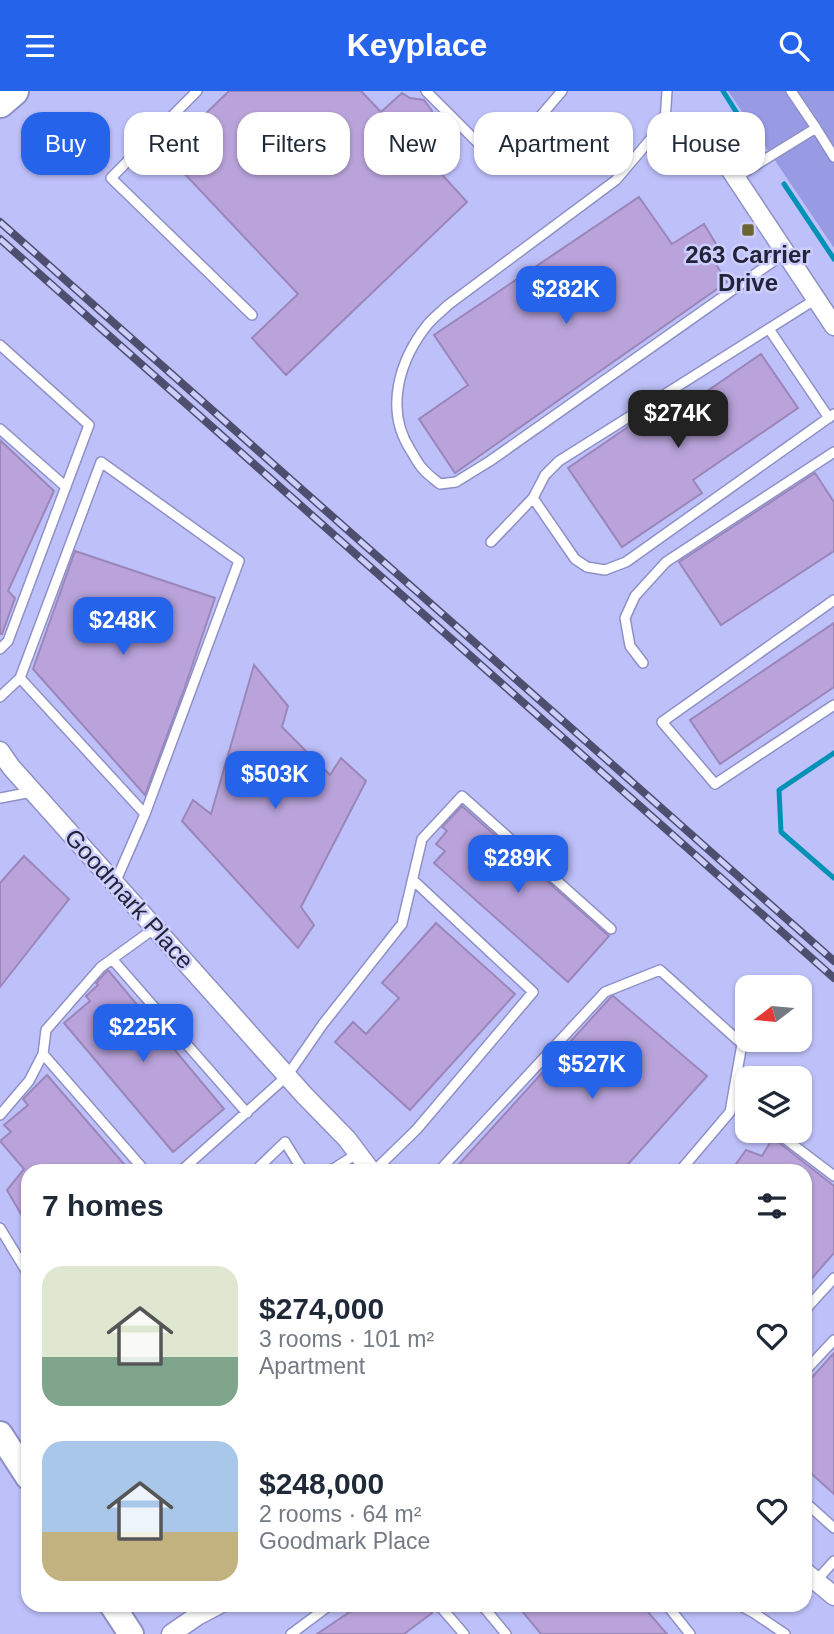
<!DOCTYPE html>
<meta charset="utf-8">
<style>
body{margin:0;font-family:Arial,sans-serif;background:#f2f2f3;color:#1f2937;height:100vh;display:flex;flex-direction:column;font-size:26px;white-space:nowrap}
*{box-sizing:border-box;margin:0}
p{font-size:23px;color:#747a83}
.icon{flex:none;width:38px;height:38px;fill:none;stroke:currentColor;stroke-width:2;stroke-linecap:round;stroke-linejoin:round}
.map{position:relative;flex:1;overflow:hidden}
.sheet{position:absolute;left:21px;top:1073px;width:791px;height:448px;display:flex;flex-direction:column;background:#fff;border-radius:21px;box-shadow:0 2px 5px #0004}
.sheet>*{flex:none}
.banner{position:absolute;left:21px;top:21px;width:793px;height:63px;display:flex;gap:14px}
.needle{width:46px;rotate:254deg}
.buttons{position:absolute;left:735px;top:884px;display:grid;gap:14px}
.buttons a{display:grid;place-items:center;width:77px;height:77px;border-radius:14px;background:#fff;box-shadow:0 2px 5px #0004;font-size:35px}
.price{position:absolute;translate:-50% -60px;padding:0 16px;border-radius:14px;background:#2563eb;color:#fff;font-size:23px;line-height:46px;filter:drop-shadow(0 2px 4px #0008)}
.price::after{content:'';position:absolute;left:50%;top:42px;width:21px;height:16px;margin-left:-10px;background:inherit;clip-path:polygon(0 0,100% 0,50% 100%)}
.price.on{background:#222;color:#fff}
ul{padding:0;list-style:none}
li{display:flex;align-items:center;gap:21px;height:175px;padding:0 21px}
li span{display:grid;place-items:center;flex:none;width:196px;height:140px;border-radius:21px;color:#555}
li>.icon{margin-inline-start:auto}
span .icon{width:84px;height:84px;fill:#fffc;stroke-width:1}
li b{font-size:30px}
h2{display:flex;justify-content:space-between;align-items:center;height:84px;padding:0 21px;font-size:30px}
.tag{padding:0 24px;border-radius:21px;background:#fff;box-shadow:0 2px 5px #0004;font-size:24px;line-height:63px}
.tag.on{background:#2563eb;color:#fff}
header{display:flex;justify-content:space-between;align-items:center;height:91px;padding:0 21px;background:#2563eb;color:#fff;font-size:32px;font-weight:700}
.map>svg:first-child{display:block}
.green{fill:#999ae4}
.lines{fill:none;stroke-linecap:round;stroke-linejoin:round}
.stream{stroke:#0092b6;stroke-width:5}
.building{fill:#b9a3da;stroke:#9b86ba;stroke-width:2}
.service-casing{stroke:#8e90c6;stroke-width:12}
.minor-casing{stroke:#8e90c6;stroke-width:21}
.secondary-casing{stroke:#8e90c6;stroke-width:28}
.primary-casing{stroke:#8e90c6;stroke-width:32}
.service{stroke:#fff;stroke-width:9}
.minor{stroke:#fff;stroke-width:18}
.secondary{stroke:#fff;stroke-width:24}
.primary{stroke:#fff;stroke-width:28}
.rail-casing{stroke:#4e4f6e;stroke-width:8}
.rail{stroke:#cccefd;stroke-width:5;stroke-dasharray:16;stroke-linecap:butt}
.poi-dot{fill:#6b6532;stroke:#cccefd;stroke-width:2.5}
.labels{text-anchor:middle;stroke-width:5;stroke-linejoin:round;paint-order:stroke}
.poi-label{font-size:24px;font-weight:bold;fill:#232439;stroke:#cccefd}
.street-label{font-size:24px;fill:#232439;stroke:#cccefd}
</style>
<header><svg class="icon" aria-label="menu" viewBox="0 0 24 24"><path d="M4 6h16M4 12h16M4 18h16"/></svg>Keyplace<svg class="icon" aria-label="search" viewBox="0 0 24 24"><circle cx="10" cy="10" r="6"/><path d="M15 15l6 6"/></svg></header>
<div class="map">
<svg width="834" height="1543" viewBox="0 0 834 1543">
<rect width="100%" height="100%" fill="#bec0fa"/>
<!-- green -->
<path class="green" d="M 728,0 L 834,0 L 834,157 Z"/>
<g class="lines">
<!-- stream -->
<path class="stream" d="M 723,0 L 747,38
M 784,93 L 834,168
M 834,662 L 779,699 L 781,741 L 834,787"/>
</g>
<!-- building -->
<path class="building" d="M 229,0 L 361,0 L 381,21 L 402,2 L 410,7 L 424,9 L 432,20 L 431,33 L 442,46 L 425,65 L 467,111 L 286,284 L 252,247 L 298,203 L 165,62 Z
M 639,106 L 672,153 L 704,133 L 722,163 L 714,170 L 727,191 L 455,382 L 419,328 L 468,294 L 434,244 Z
M 761,263 L 798,317 L 693,389 L 702,402 L 622,456 L 568,377 L 650,321 L 658,334 Z
M 0,349 L 54,400 L 8,500 L 15,507 L 2,543 L 0,543 Z
M 815,382 L 834,411 L 834,460 L 721,534 L 679,471 Z
M 75,460 L 215,507 L 185,596 L 145,704 L 33,578 Z
M 834,532 L 834,596 L 720,673 L 690,629 Z
M 254,574 L 288,615 L 282,636 L 330,684 L 341,667 L 366,690 L 301,816 L 314,834 L 298,857 L 182,730 L 193,709 L 211,723 Z
M 462,715 L 609,845 L 568,891 L 434,772 L 445,760 L 436,753 L 447,740 L 442,736 Z
M 24,765 L 69,808 L 0,896 L 0,792 Z
M 436,832 L 515,903 L 410,1019 L 335,951 L 353,931 L 366,943 L 399,907 L 382,892 Z
M 108,879 L 224,1018 L 173,1061 L 64,932 L 90,910 L 86,905 L 98,894 L 96,892 Z
M 613,905 L 707,985 L 622,1080 L 453,1080 L 610,907 Z
M 47,984 L 130,1080 L 28,1080 L 28,1135 L 7,1099 L 24,1078 L 0,1050 L 11,1041 L 4,1034 L 28,1014 L 23,1008 Z
M 773,1047 L 834,1095 L 834,1162 L 805,1195 L 805,1080 L 731,1080 L 746,1059 L 762,1065 Z
M 834,1262 L 834,1403 L 805,1377 L 805,1294 Z
M 360,1514 L 425,1514 L 432,1522 L 404,1543 L 317,1543 Z
M 517,1514 L 642,1514 L 667,1543 L 541,1543 Z"/>
<g class="lines">
<!-- service casing -->
<g class="service-casing">
<path id="service" d="M 197,0 L 111,87 L 252,224
M 426,0 L 477,51 L 496,58 L 508,56 L 526,42 L 562,0
M 667,0 L 665,31 L 616,89 L 448,214 C 442,220 434,226 428,233 C 399,269 384,319 411,360 C 415,366 418,373 423,378 C 428,384 434,388 440,393 L 456,391 L 490,370 L 785,162
M 816,37 L 834,66
M 735,87 L 816,37 L 791,0
M 816,208 L 559,370 L 545,384 L 533,407 L 575,468 L 587,476 L 605,479 L 626,471 L 834,323
M 769,238 L 829,327
M 0,254 L 89,334 L 8,550 L 0,558
M 0,338 L 66,396
M 491,451 L 533,407
M 834,509 L 662,631 L 715,693 L 834,614
M 643,572 L 630,555 L 625,527 L 635,505 L 666,471 L 834,361
M 20,587 L 145,723
M 0,606 L 20,587 L 101,371 L 239,470 L 145,723 L 115,792
M 0,707 L 32,701
M 112,868 L 247,1022
M 43,963 L 145,1080
M 733,1007 L 747,1018
M 0,1024 L 29,990 L 43,963 L 46,939 L 101,876 L 155,837
M 775,1040 L 834,1085
M 181,1080 L 287,985 L 323,933 L 402,833 L 422,748 L 462,705 L 611,838
M 255,1080 L 285,1051 L 303,1080
M 330,1080 L 358,1062
M 374,1080 L 417,1038 L 533,901 L 413,789
M 439,1080 L 605,901 L 660,879 L 742,953 L 730,1021 L 680,1080
M 0,1137 L 28,1183
M 805,1219 L 834,1187
M 805,1280 L 834,1249
M 805,1411 L 834,1437
M 816,1490 L 834,1470
M 439,1514 L 464,1543
M 482,1514 L 506,1543
M 667,1514 L 690,1543
M 739,1514 L 754,1522 L 785,1543
M 291,1543 L 330,1514"/>
</g>
<!-- minor casing -->
<g class="minor-casing">
<path id="minor" d="M 665,31 L 724,69 L 834,235
M 0,660 L 11,676 L 305,1005 L 347,1048 L 371,1080
M 805,1481 L 834,1505
M 171,1543 L 197,1525 L 218,1514"/>
</g>
<!-- secondary casing -->
<g class="secondary-casing">
<path id="secondary" d="M 0,1343 L 28,1386
M 112,1514 L 131,1543"/>
</g>
<!-- primary casing -->
<g class="primary-casing">
<path id="primary" d="M 0,12 L 14,0"/>
</g>
<!-- service -->
<use href="#service" class="service"/>
<!-- minor -->
<use href="#minor" class="minor"/>
<!-- secondary -->
<use href="#secondary" class="secondary"/>
<!-- primary -->
<use href="#primary" class="primary"/>
<!-- rail casing -->
<g class="rail-casing">
<path id="rail" d="M 0,131 L 834,870
M 0,148 L 834,887"/>
</g>
<!-- rail -->
<use href="#rail" class="rail"/>
</g>
<!-- markers -->
<rect class="poi-dot" x="741" y="132" width="14" height="14" rx="3.5"/>
<g class="labels">
<!-- poi labels -->
<g class="poi-label">
<text x="748" y="172">263 Carrier<tspan x="748" dy="28">Drive</tspan></text>
</g>
<!-- street labels -->
<g class="street-label">
<text transform="translate(129 808) rotate(48)" y="8">Goodmark Place</text>
</g>
</g>
</svg>
<div class="buttons">
<a><svg class="needle" viewBox="-14 -14 28 28"><path d="M0-13l5 13h-10z" fill="#e53935"/><path d="M0 13l5-13h-10z" fill="#747a83"/></svg></a>
<a><svg class="icon" aria-label="layers" viewBox="0 0 24 24"><path d="M12 4l9 5-9 5-9-5zM3 14l9 5 9-5"/></svg></a>
</div>
<b class="price" style="left:566px;top:235px">$282K</b>
<b class="price on" style="left:678px;top:359px">$274K</b>
<b class="price" style="left:123px;top:566px">$248K</b>
<b class="price" style="left:275px;top:720px">$503K</b>
<b class="price" style="left:518px;top:804px">$289K</b>
<b class="price" style="left:143px;top:973px">$225K</b>
<b class="price" style="left:592px;top:1010px">$527K</b>
<div class="banner">
<a class="tag on">Buy</a>
<a class="tag">Rent</a>
<a class="tag">Filters</a>
<a class="tag">New</a>
<a class="tag">Apartment</a>
<a class="tag">House</a>
</div>
<section class="sheet">
<h2>7 homes<svg class="icon" aria-label="filters" viewBox="0 0 24 24"><path d="M4 7h16M4 17h16"/><circle cx="9" cy="7" r="2"/><circle cx="15" cy="17" r="2"/></svg></h2>
<ul>
<li><span style="background:linear-gradient(#dfe7d0 65%,#7fa58c 0)"><svg class="icon" aria-label="home" viewBox="0 0 24 24"><path d="M3 11l9-7 9 7M6 9v11h12V9"/></svg></span><div><b>$274,000</b><p>3 rooms · 101 m²</p><p>Apartment</p></div><svg class="icon" aria-label="heart" viewBox="0 0 24 24"><path d="M12 20l-8-8c-3-5 5-10 8-4 3-6 11-1 8 4z"/></svg></li>
<li><span style="background:linear-gradient(#a9c7e8 65%,#c2b280 0)"><svg class="icon" aria-label="home" viewBox="0 0 24 24"><path d="M3 11l9-7 9 7M6 9v11h12V9"/></svg></span><div><b>$248,000</b><p>2 rooms · 64 m²</p><p>Goodmark Place</p></div><svg class="icon" aria-label="heart" viewBox="0 0 24 24"><path d="M12 20l-8-8c-3-5 5-10 8-4 3-6 11-1 8 4z"/></svg></li>
</ul>
</section>
</div>
